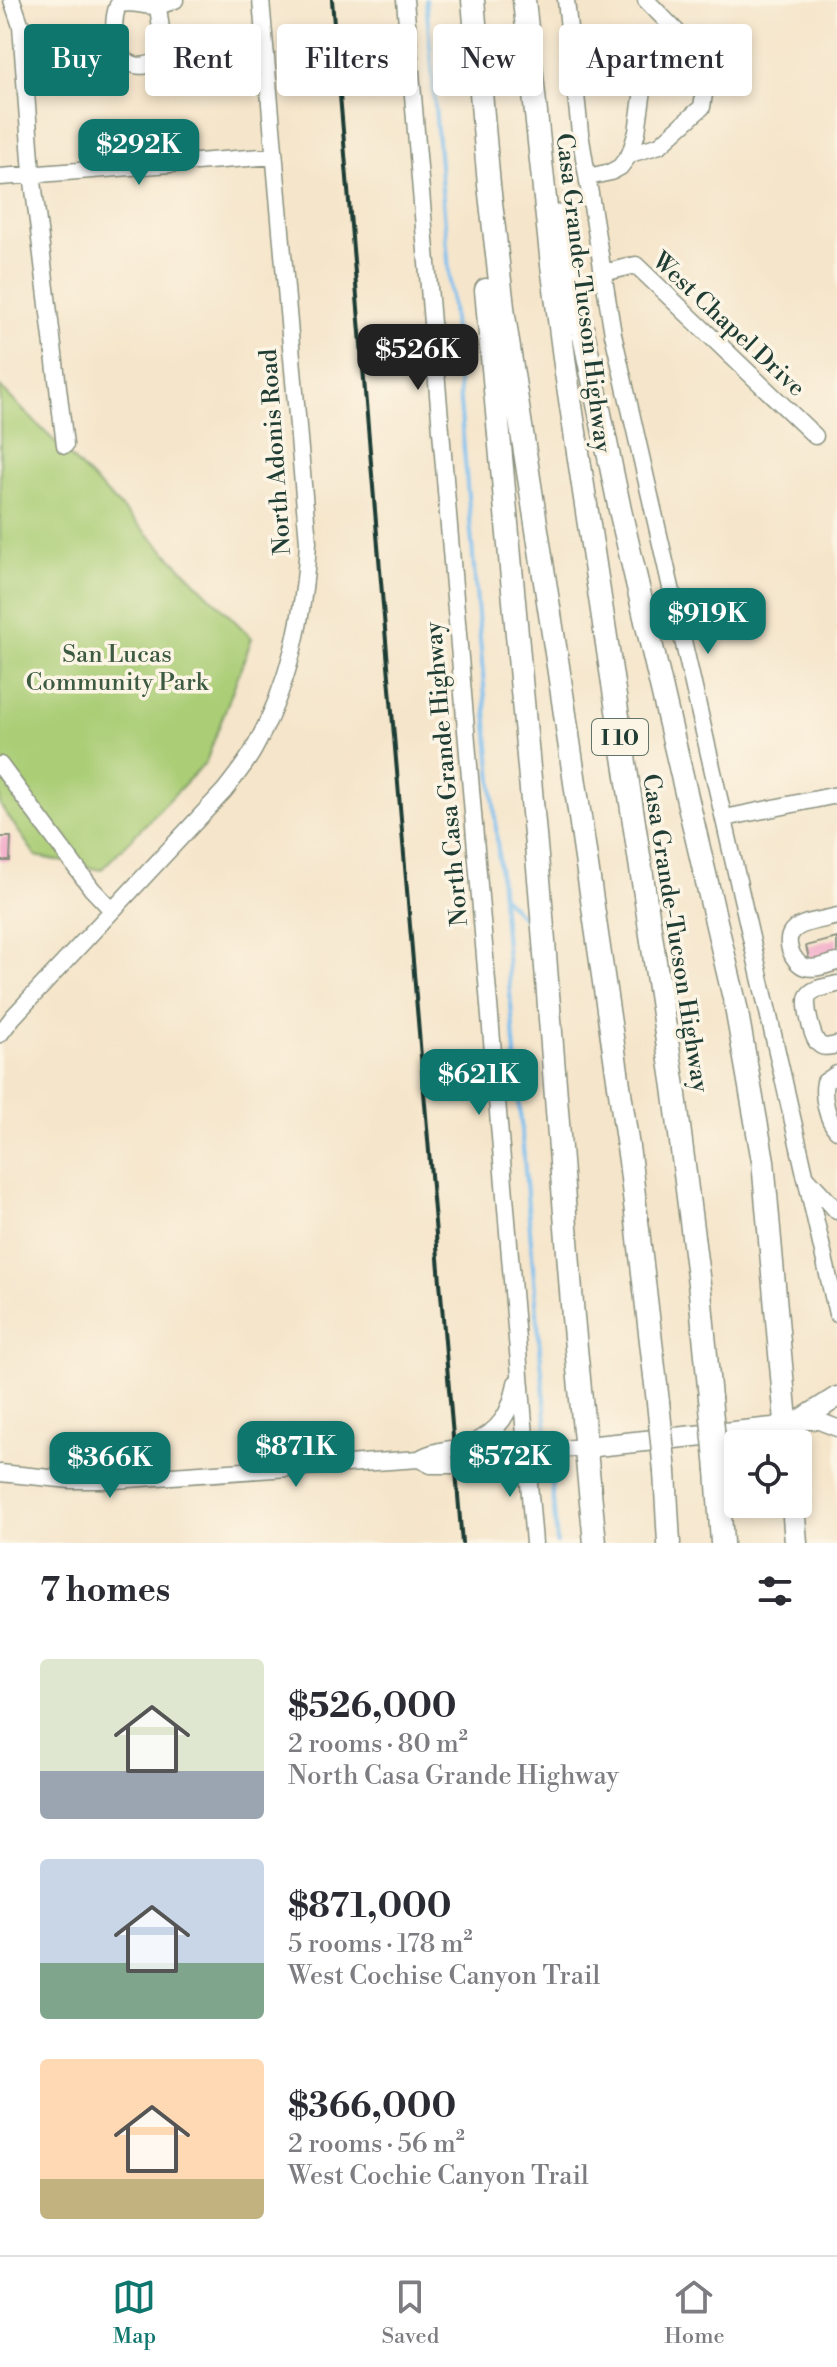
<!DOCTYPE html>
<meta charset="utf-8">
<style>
body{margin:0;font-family:"Libre Bodoni",serif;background:#f7f7f7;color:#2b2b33;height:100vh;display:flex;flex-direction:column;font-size:30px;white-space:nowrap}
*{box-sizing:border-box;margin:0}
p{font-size:26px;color:#7c7c81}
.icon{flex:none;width:44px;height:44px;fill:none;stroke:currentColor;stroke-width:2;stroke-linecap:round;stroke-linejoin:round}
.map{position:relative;height:1543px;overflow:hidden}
.sheet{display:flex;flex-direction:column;background:#fff;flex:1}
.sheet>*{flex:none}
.top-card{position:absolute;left:24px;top:24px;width:790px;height:72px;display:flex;gap:16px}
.controls{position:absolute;left:724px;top:1430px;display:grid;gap:16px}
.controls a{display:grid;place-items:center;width:88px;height:88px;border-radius:8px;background:#fff;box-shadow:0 4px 12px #0003;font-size:40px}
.price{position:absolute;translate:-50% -68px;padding:0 18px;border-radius:16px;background:#0f766e;color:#fff;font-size:26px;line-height:52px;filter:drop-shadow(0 2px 4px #0008)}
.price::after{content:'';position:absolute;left:50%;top:48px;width:24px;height:18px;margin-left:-12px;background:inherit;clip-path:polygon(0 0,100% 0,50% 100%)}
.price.on{background:#222;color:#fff}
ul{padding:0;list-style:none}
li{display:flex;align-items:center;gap:24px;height:200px;padding:0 40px}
li span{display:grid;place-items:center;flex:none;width:224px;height:160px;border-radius:8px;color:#555}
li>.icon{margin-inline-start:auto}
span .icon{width:96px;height:96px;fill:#fffc;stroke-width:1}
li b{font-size:34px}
h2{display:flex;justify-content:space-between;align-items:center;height:96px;padding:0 40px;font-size:34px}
.pill{padding:0 28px;border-radius:8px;background:#fff;box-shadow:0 4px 12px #0003;font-size:28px;line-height:72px}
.pill.on{background:#0f766e;color:#fff}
.tabs{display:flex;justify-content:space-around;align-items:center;height:112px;border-top:2px solid #e1e1e2;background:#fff;font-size:22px;color:#7c7c81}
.tabs a{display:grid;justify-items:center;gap:4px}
.tabs .on{color:#0f766e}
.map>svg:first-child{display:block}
.green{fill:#aacd76;stroke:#648555;stroke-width:2}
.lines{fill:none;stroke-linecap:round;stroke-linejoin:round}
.stream{stroke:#78bdef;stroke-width:4}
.building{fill:#f2a7c7}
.minor-casing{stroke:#8a917f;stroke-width:19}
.major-casing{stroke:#8a917f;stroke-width:23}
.highway-casing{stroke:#8a917f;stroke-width:25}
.minor{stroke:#fff;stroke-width:16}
.major{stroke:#fff;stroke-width:20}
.highway{stroke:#fff;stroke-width:22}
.rail{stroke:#1f3d34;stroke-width:4}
.highway-bridge-casing{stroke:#8a917f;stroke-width:25;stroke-linecap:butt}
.highway-bridge{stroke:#fff;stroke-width:22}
.labels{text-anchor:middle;stroke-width:7;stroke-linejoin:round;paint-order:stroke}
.shield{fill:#fcf5e5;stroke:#617469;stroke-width:2}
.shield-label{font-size:22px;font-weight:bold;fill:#1f3d34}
.street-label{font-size:24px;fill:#1f3d34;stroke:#fcf5e5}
.park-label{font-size:24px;fill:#3b5a41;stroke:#fcf5e5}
</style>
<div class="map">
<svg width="837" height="1543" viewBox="0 0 837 1543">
<rect width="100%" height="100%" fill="#fcf5e5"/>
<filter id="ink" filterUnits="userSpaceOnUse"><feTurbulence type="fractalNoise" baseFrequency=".0125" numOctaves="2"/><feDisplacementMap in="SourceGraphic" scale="16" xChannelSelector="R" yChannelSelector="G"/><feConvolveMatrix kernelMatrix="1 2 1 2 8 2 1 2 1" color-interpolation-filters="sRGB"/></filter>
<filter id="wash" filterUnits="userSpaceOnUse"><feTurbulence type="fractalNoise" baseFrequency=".006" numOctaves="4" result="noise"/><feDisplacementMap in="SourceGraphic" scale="32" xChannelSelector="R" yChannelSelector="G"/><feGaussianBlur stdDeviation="1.8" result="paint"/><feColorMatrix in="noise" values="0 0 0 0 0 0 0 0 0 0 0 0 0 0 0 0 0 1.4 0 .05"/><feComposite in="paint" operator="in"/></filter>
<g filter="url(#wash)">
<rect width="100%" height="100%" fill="#f5e5ca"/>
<!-- green -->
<path class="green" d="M 0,387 L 252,638 L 206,762 L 101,870 L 36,856 L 0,805 Z"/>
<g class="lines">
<!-- stream -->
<path class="stream" d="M 426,0 L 547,1431
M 503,897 L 532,927
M 551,1476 L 557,1543"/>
</g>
<g id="blocks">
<!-- building -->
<path class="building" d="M 0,837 L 11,837 L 10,861 L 0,861 Z
M 837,938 L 837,956 L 810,963 L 806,946 Z"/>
</g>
</g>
<g filter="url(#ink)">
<use href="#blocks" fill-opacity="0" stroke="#8a917f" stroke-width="2"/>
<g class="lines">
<!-- minor casing -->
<g class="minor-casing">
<path id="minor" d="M 12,0 L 21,26 L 32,173 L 65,445
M 175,0 C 168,3 161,6 154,6 C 141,6 131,0 118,5 C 111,23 113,59 135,65 C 147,69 160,58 171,57 C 188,54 205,56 222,56 C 236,56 251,55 266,54
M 405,0 L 534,1543
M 566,0 L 580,133 L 613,334 L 837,1314
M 646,0 L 681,36
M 158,7 L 165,58
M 630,154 L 660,145 L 702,107 L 704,94 L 686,60 L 681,36
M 0,177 L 274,156
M 588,177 L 611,172 L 620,167 L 630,154 L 637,132 L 644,83 L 681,36
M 603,273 L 636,265 L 815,436
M 0,765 L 92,889 L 112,910
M 725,818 L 837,795
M 837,916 C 825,920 803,921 794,930 C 782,940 793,963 805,967 C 815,970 828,964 837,962
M 837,984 C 828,987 813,987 808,996 C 804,1002 812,1040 819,1044 C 824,1049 830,1046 837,1045
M 0,1034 L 13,1017 L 224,791 C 234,778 245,765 253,751 C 290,684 304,617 308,542 L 261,0
M 837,1074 L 825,1082 C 822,1096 827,1120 837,1130
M 806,1177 L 837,1211
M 799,1421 L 819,1421 L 837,1428
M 471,1444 C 500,1431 511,1413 516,1383
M 419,1459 L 431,1465 L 456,1465 L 498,1460 L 526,1452 L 586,1447
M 0,1473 L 71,1480 L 114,1480 L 419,1459 C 443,1444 499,1445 526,1452"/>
</g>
<!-- major casing -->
<g class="major-casing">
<path id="major" d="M 586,1447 L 773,1428 L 798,1422 L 837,1397"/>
</g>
<!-- highway casing -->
<g class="highway-casing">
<path id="highway" d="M 473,0 L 489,185 L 504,316 L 558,666 L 630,1161 L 658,1402
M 524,0 L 552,265 L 566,373 L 674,1087 L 700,1292 L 710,1398
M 559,216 L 620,510 L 736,1007 L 763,1161 L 788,1444
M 486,290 L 540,890 L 573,1317 L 595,1543
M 717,1470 L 722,1543
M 665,1472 L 669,1543
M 793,1504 L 796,1543"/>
</g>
<!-- minor -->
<use href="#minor" class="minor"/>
<!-- major -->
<use href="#major" class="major"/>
<!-- highway -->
<use href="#highway" class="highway"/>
<!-- rail -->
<path class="rail" d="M 332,0 L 462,1543"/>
<!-- highway-bridge casing -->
<g class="highway-bridge-casing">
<path id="highway-bridge" d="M 710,1398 L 717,1470
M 658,1402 L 665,1472"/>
</g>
<!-- highway-bridge -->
<use href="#highway-bridge" class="highway-bridge"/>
</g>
</g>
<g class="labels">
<!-- shield labels -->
<rect class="shield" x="592" y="719" width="56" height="36" rx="6"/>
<g class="shield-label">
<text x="620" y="745">I 10</text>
</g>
<!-- street labels -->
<g class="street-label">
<text transform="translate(584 293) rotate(83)" y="8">Casa Grande-Tucson Highway</text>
<text transform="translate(729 324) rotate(43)" y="8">West Chapel Drive</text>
<text transform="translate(275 452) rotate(-94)" y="8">North Adonis Road</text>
<text transform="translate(446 774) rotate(-95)" y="8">North Casa Grande Highway</text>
<text transform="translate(676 933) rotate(81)" y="8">Casa Grande-Tucson Highway</text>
</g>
<!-- park labels -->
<g class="park-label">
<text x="117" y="662">San Lucas<tspan x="117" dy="28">Community Park</tspan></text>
</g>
</g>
</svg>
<div class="controls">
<a><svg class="icon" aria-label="locate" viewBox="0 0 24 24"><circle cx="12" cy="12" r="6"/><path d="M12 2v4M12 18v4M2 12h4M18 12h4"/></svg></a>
</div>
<b class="price" style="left:139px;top:187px">$292K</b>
<b class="price on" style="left:418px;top:392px">$526K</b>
<b class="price" style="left:708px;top:656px">$919K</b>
<b class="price" style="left:479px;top:1117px">$621K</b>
<b class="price" style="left:296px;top:1489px">$871K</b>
<b class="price" style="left:510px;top:1499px">$572K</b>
<b class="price" style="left:110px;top:1500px">$366K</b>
<div class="top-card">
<a class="pill on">Buy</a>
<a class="pill">Rent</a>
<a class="pill">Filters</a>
<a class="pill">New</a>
<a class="pill">Apartment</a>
</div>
</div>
<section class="sheet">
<h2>7 homes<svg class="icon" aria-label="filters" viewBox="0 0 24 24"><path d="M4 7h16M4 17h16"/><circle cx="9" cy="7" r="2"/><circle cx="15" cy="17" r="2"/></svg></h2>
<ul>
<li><span style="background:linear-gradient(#dfe7d0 70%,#9aa5b1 0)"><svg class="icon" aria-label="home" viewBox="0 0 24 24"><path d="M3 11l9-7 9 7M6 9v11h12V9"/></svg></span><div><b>$526,000</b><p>2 rooms · 80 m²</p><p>North Casa Grande Highway</p></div></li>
<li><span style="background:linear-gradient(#c9d6e8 65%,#7fa58c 0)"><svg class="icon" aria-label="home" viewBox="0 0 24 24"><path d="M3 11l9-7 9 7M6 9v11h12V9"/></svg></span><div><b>$871,000</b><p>5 rooms · 178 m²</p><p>West Cochise Canyon Trail</p></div></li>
<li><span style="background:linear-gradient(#ffd9b3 75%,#c2b280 0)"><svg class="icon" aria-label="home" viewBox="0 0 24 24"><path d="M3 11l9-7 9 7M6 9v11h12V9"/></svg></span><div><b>$366,000</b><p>2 rooms · 56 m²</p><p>West Cochie Canyon Trail</p></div></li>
</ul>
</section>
<nav class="tabs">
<a class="on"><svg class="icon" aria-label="map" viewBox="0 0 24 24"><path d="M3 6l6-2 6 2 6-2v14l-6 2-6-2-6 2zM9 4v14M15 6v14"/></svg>Map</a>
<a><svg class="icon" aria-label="saved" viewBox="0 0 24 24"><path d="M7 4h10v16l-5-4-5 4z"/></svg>Saved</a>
<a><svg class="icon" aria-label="home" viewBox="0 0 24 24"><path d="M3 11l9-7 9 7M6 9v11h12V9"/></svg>Home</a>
</nav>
